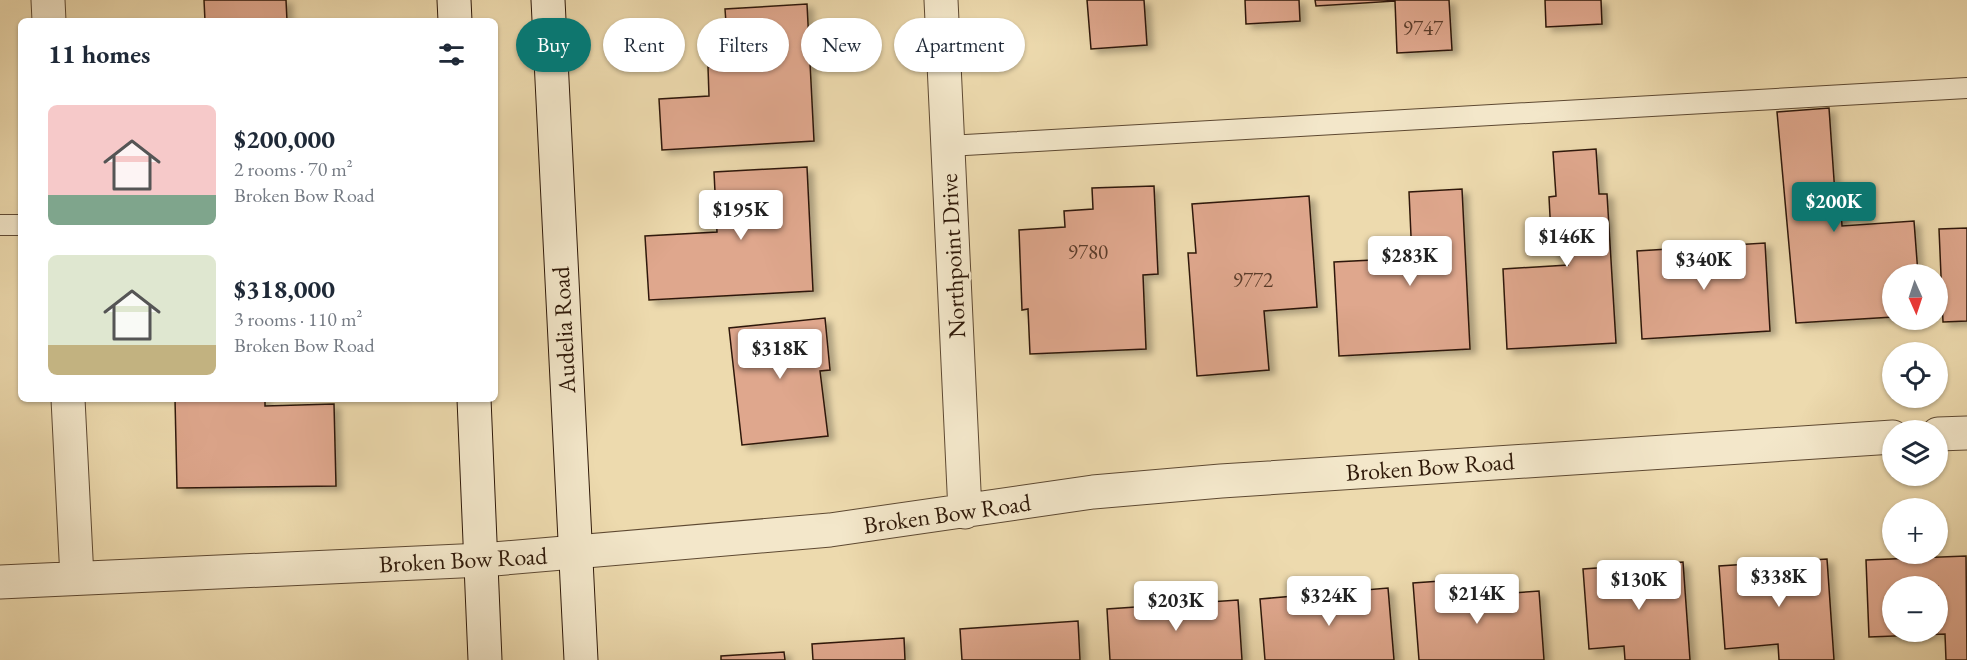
<!DOCTYPE html>
<meta charset="utf-8">
<style>
body{margin:0;font-family:"EB Garamond",serif;background:#f2f2f3;color:#1f2937;height:100vh;display:flex;flex-direction:column;font-size:22px;white-space:nowrap}
*{box-sizing:border-box;margin:0}
p{font-size:20px;color:#747a83}
.icon{flex:none;width:33px;height:33px;fill:none;stroke:currentColor;stroke-width:2;stroke-linecap:round;stroke-linejoin:round}
.map{position:relative;flex:1;overflow:hidden}
.sheet{position:absolute;left:18px;top:18px;width:480px;height:384px;display:flex;flex-direction:column;background:#fff;border-radius:9px;box-shadow:0 2px 4px #0004}
.sheet>*{flex:none}
.banner{position:absolute;left:516px;top:18px;width:570px;height:54px;display:flex;gap:12px}
.needle{width:39px;rotate:177deg}
.tools{position:absolute;left:1882px;top:264px;display:grid;gap:12px}
.tools a{display:grid;place-items:center;width:66px;height:66px;border-radius:50%;background:#fff;box-shadow:0 2px 4px #0004;font-size:30px}
.price{position:absolute;translate:-50% -51px;padding:0 14px;border-radius:6px;background:#fff;color:#222;font-size:20px;line-height:39px;filter:drop-shadow(0 2px 3px #0008)}
.price::after{content:'';position:absolute;left:50%;top:36px;width:18px;height:14px;margin-left:-9px;background:inherit;clip-path:polygon(0 0,100% 0,50% 100%)}
.price.on{background:#0f766e;color:#fff}
ul{padding:0;list-style:none}
li{display:flex;align-items:center;gap:18px;height:150px;padding:0 30px}
li span{display:grid;place-items:center;flex:none;width:168px;height:120px;border-radius:9px;color:#555}
li>.icon{margin-inline-start:auto}
span .icon{width:72px;height:72px;fill:#fffc;stroke-width:1}
li b{font-size:26px}
h2{display:flex;justify-content:space-between;align-items:center;height:72px;padding:0 30px;font-size:26px}
.tag{padding:0 21px;border-radius:27px;background:#fff;box-shadow:0 2px 4px #0004;font-size:21px;line-height:54px}
.tag.on{background:#0f766e;color:#fff}
.map>svg:first-child{display:block}
.building{fill:#dfa78d;stroke:#2f1909;stroke-width:1.5;fill-rule:evenodd;filter:url(#shadow)}
.lines{fill:none;stroke-linecap:round;stroke-linejoin:round}
.service-casing{stroke:#5e4932;stroke-width:22}
.minor-casing{stroke:#5e4932;stroke-width:35}
.secondary-casing{stroke:#2f1909;stroke-width:35}
.service{stroke:#f3e7ca;stroke-width:20}
.minor{stroke:#f3e7ca;stroke-width:33}
.secondary{stroke:#f3e7ca;stroke-width:33}
.labels{text-anchor:middle;stroke-width:5;stroke-linejoin:round;paint-order:stroke}
.number-label{font-size:21px;fill:#5b3c2a}
.street-label{font-size:24px;fill:#2f1909;stroke:#f3e7ca}
</style>
<div class="map">
<svg width="1967" height="660" viewBox="0 0 1967 660">
<defs>
<filter id="shadow"><feDropShadow dx="6" dy="4" stdDeviation="3" flood-color="#0004"/></filter>
</defs>
<rect width="100%" height="100%" fill="#eddaae"/>
<filter id="stains"><feTurbulence type="fractalNoise" baseFrequency=".00333" numOctaves="4"/><feColorMatrix values="0 0 0 0 .2 0 0 0 0 .09 0 0 0 0 .02 0 0 0 .5 -.17"/></filter>
<radialGradient id="worn" r=".72"><stop offset=".6" stop-color="#630" stop-opacity="0"/><stop offset="1" stop-color="#630" stop-opacity=".3"/></radialGradient>
<!-- building -->
<path class="building" d="M 204,0 L 286,0 L 287,21 L 205,21 Z
M 1087,0 L 1144,0 L 1147,45 L 1091,49 Z
M 1245,0 L 1299,0 L 1300,21 L 1246,24 Z
M 1315,0 L 1449,0 L 1452,50 L 1397,53 L 1395,1 L 1316,6 Z
M 1545,0 L 1601,0 L 1602,24 L 1546,27 Z
M 807,4 L 814,141 L 662,150 L 659,99 L 709,96 L 708,67 L 729,66 L 725,9 Z
M 1829,108 L 1835,194 L 1840,194 L 1842,226 L 1914,221 L 1918,274 L 1893,274 L 1893,317 L 1796,323 L 1777,112 Z
M 1596,149 L 1599,194 L 1607,194 L 1616,343 L 1507,349 L 1503,269 L 1568,265 L 1567,254 L 1552,254 L 1549,197 L 1556,196 L 1553,152 Z
M 807,167 L 813,291 L 649,300 L 645,236 L 717,232 L 714,172 Z
M 1154,186 L 1158,274 L 1143,275 L 1146,349 L 1030,354 L 1028,309 L 1022,310 L 1019,230 L 1065,227 L 1064,211 L 1093,209 L 1092,188 Z
M 1462,189 L 1470,349 L 1339,356 L 1334,262 L 1412,258 L 1409,192 Z
M 1309,196 L 1317,307 L 1264,311 L 1269,370 L 1197,376 L 1188,253 L 1196,253 L 1192,204 Z
M 1967,228 L 1967,321 L 1943,322 L 1939,229 Z
M 1765,243 L 1770,331 L 1642,339 L 1637,251 Z
M 825,318 L 830,370 L 820,371 L 828,436 L 742,445 L 729,328 Z
M 175,399 L 265,399 L 265,406 L 334,404 L 336,486 L 177,488 Z
M 1966,556 L 1967,660 L 1946,660 L 1945,634 L 1869,637 L 1866,560 ZM 1893,586 L 1938,586 L 1938,632 L 1893,632 Z
M 1827,559 L 1834,660 L 1779,660 L 1778,644 L 1725,649 L 1719,566 Z
M 1683,562 L 1690,660 L 1625,660 L 1624,646 L 1589,649 L 1583,569 Z
M 1455,580 L 1456,597 L 1539,591 L 1544,660 L 1419,660 L 1413,583 Z
M 1388,588 L 1394,660 L 1265,660 L 1260,599 Z
M 1238,600 L 1242,660 L 1110,660 L 1107,609 Z
M 1078,621 L 1080,660 L 962,660 L 960,629 Z
M 904,638 L 905,660 L 813,660 L 812,644 Z
M 784,652 L 785,660 L 721,660 L 721,656 Z"/>
<g class="lines">
<!-- service casing -->
<g class="service-casing">
<path id="service" d="M 948,146 L 1967,88
M 0,225 L 21,225"/>
</g>
<!-- minor casing -->
<g class="minor-casing">
<path id="minor" d="M 48,0 L 49,21
M 941,0 L 965,512
M 68,399 L 77,578
M 1938,434 L 1967,433
M 0,582 L 482,560 L 830,530 L 1093,492 L 1221,481 L 1893,437"/>
</g>
<!-- secondary casing -->
<g class="secondary-casing">
<path id="secondary" d="M 454,0 L 455,21
M 548,0 L 581,660
M 474,399 L 485,660"/>
</g>
<!-- service -->
<use href="#service" class="service"/>
<!-- minor -->
<use href="#minor" class="minor"/>
<!-- secondary -->
<use href="#secondary" class="secondary"/>
</g>
<g class="labels">
<!-- number labels -->
<g class="number-label">
<text x="1423" y="35">9747</text>
<text x="1088" y="259">9780</text>
<text x="1253" y="287">9772</text>
</g>
<!-- street labels -->
<g class="street-label">
<text transform="translate(953 256) rotate(-93)" y="8">Northpoint Drive</text>
<text transform="translate(564 330) rotate(-93)" y="8">Audelia Road</text>
<text transform="translate(1430 467) rotate(-4)" y="8">Broken Bow Road</text>
<text transform="translate(947 514) rotate(-8)" y="8">Broken Bow Road</text>
<text transform="translate(463 560) rotate(-3)" y="8">Broken Bow Road</text>
</g>
</g>
<rect width="100%" height="100%" filter="url(#stains)"/>
<rect width="100%" height="100%" fill="url(#worn)"/>
</svg>
<div class="tools">
<a><svg class="needle" viewBox="-14 -14 28 28"><path d="M0-13l5 13h-10z" fill="#e53935"/><path d="M0 13l5-13h-10z" fill="#747a83"/></svg></a>
<a><svg class="icon" aria-label="locate" viewBox="0 0 24 24"><circle cx="12" cy="12" r="6"/><path d="M12 2v4M12 18v4M2 12h4M18 12h4"/></svg></a>
<a><svg class="icon" aria-label="layers" viewBox="0 0 24 24"><path d="M12 4l9 5-9 5-9-5zM3 14l9 5 9-5"/></svg></a>
<a>+</a>
<a>−</a>
</div>
<b class="price on" style="left:1834px;top:233px">$200K</b>
<b class="price" style="left:741px;top:241px">$195K</b>
<b class="price" style="left:1567px;top:268px">$146K</b>
<b class="price" style="left:1410px;top:287px">$283K</b>
<b class="price" style="left:1704px;top:291px">$340K</b>
<b class="price" style="left:780px;top:380px">$318K</b>
<b class="price" style="left:1779px;top:608px">$338K</b>
<b class="price" style="left:1639px;top:611px">$130K</b>
<b class="price" style="left:1477px;top:625px">$214K</b>
<b class="price" style="left:1329px;top:627px">$324K</b>
<b class="price" style="left:1176px;top:632px">$203K</b>
<div class="banner">
<a class="tag on">Buy</a>
<a class="tag">Rent</a>
<a class="tag">Filters</a>
<a class="tag">New</a>
<a class="tag">Apartment</a>
</div>
<section class="sheet">
<h2>11 homes<svg class="icon" aria-label="filters" viewBox="0 0 24 24"><path d="M4 7h16M4 17h16"/><circle cx="9" cy="7" r="2"/><circle cx="15" cy="17" r="2"/></svg></h2>
<ul>
<li><span style="background:linear-gradient(#f6c9c9 75%,#7fa58c 0)"><svg class="icon" aria-label="home" viewBox="0 0 24 24"><path d="M3 11l9-7 9 7M6 9v11h12V9"/></svg></span><div><b>$200,000</b><p>2 rooms · 70 m²</p><p>Broken Bow Road</p></div></li>
<li><span style="background:linear-gradient(#dfe7d0 75%,#c2b280 0)"><svg class="icon" aria-label="home" viewBox="0 0 24 24"><path d="M3 11l9-7 9 7M6 9v11h12V9"/></svg></span><div><b>$318,000</b><p>3 rooms · 110 m²</p><p>Broken Bow Road</p></div></li>
</ul>
</section>
</div>
